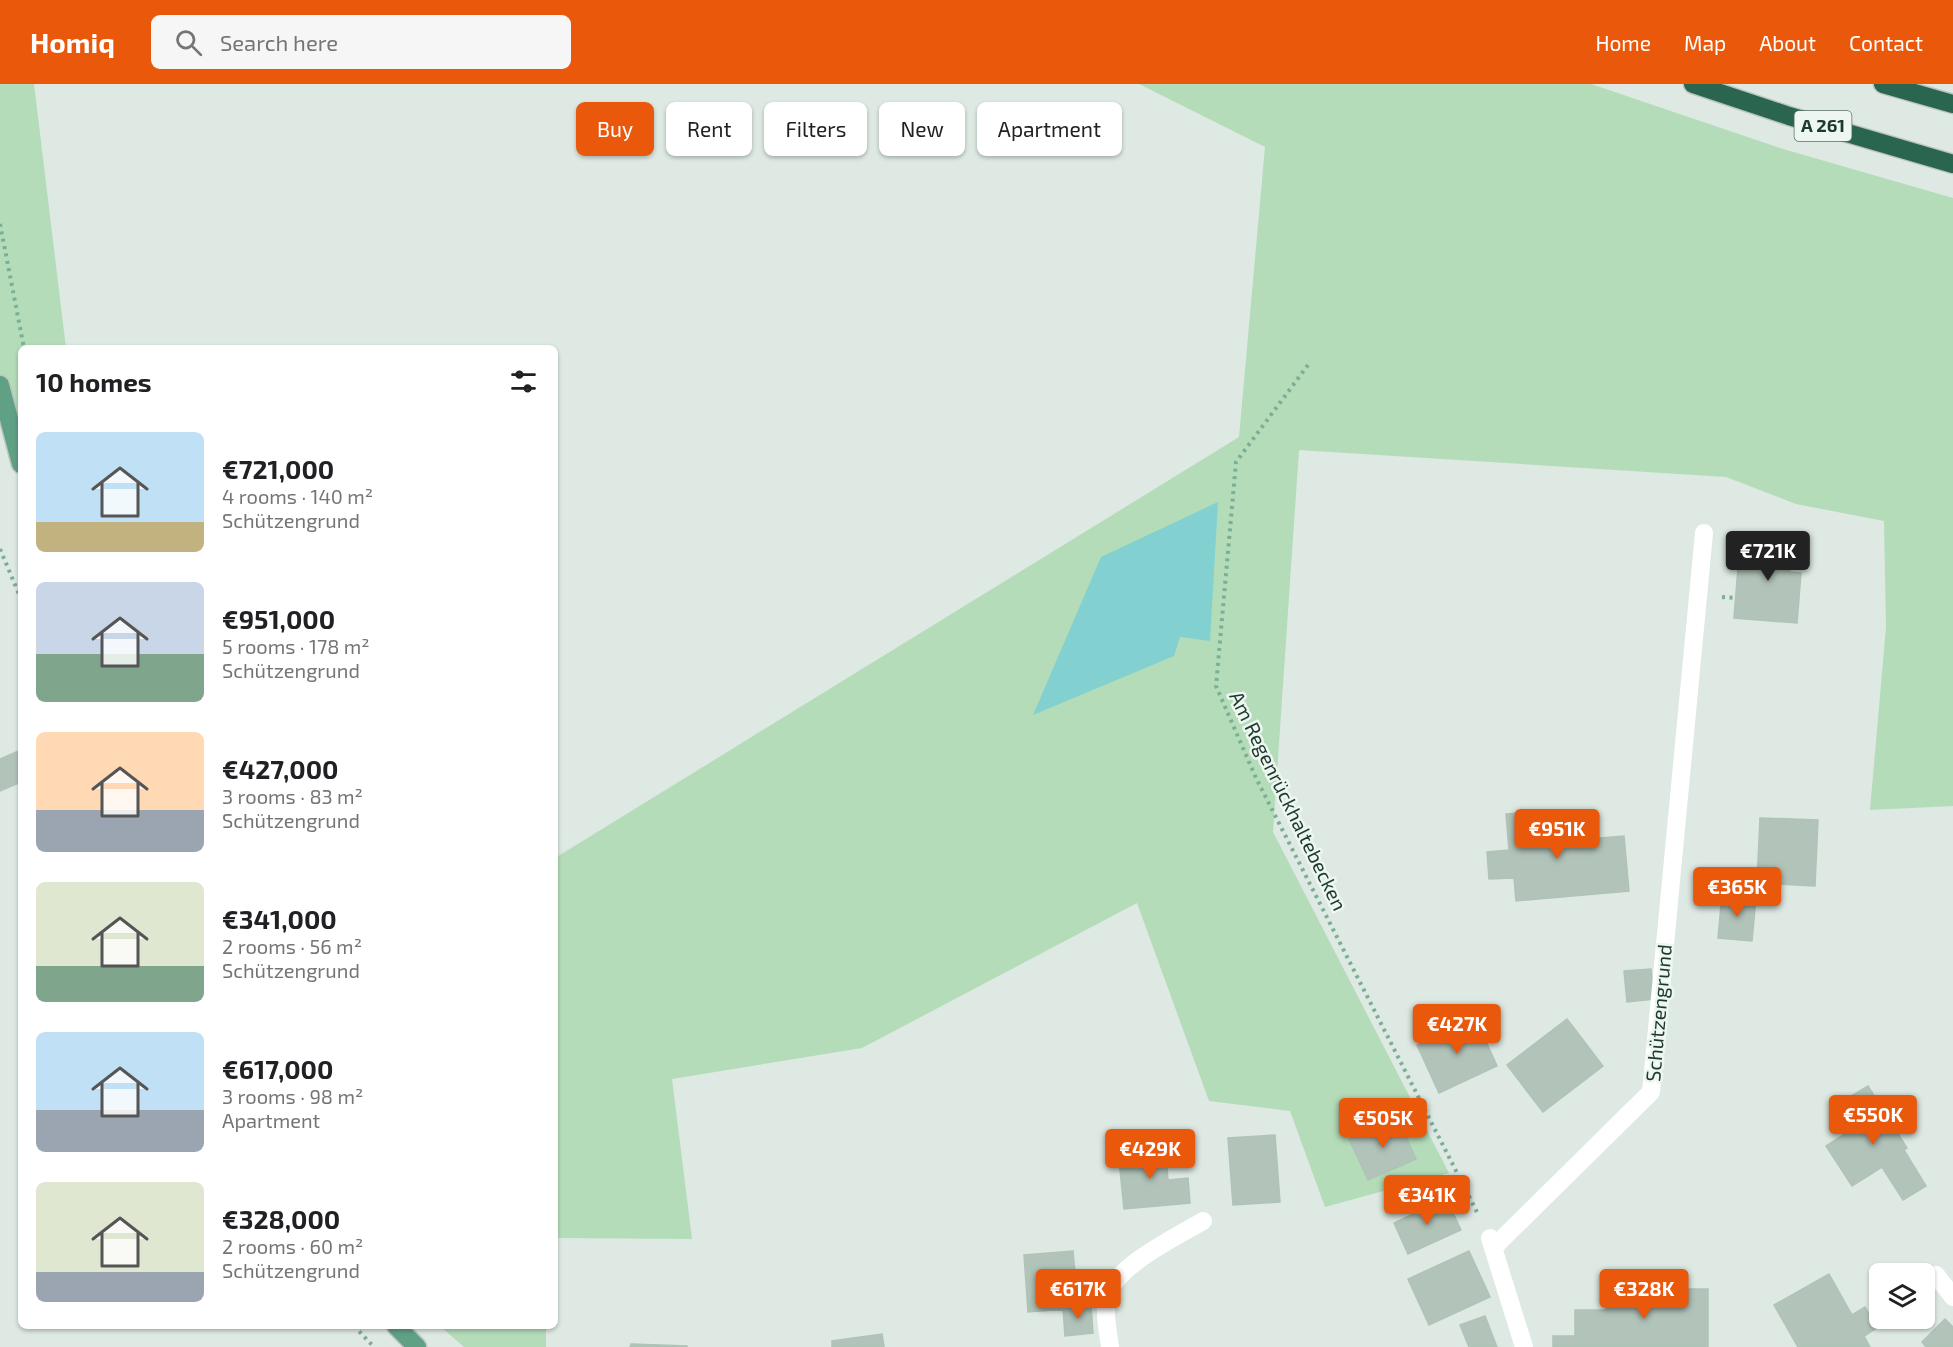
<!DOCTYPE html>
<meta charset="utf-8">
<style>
body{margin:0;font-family:"Exo 2",sans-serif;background:#f6f6f6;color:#202124;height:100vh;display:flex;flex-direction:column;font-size:22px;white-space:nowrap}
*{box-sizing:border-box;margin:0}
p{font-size:20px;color:#757577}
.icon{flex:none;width:33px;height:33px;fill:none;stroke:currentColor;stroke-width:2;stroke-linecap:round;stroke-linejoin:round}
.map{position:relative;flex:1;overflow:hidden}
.side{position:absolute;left:18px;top:261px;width:540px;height:984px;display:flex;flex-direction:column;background:#fff;border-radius:9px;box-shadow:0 2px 4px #0004}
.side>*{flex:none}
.guide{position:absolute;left:576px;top:18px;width:570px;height:54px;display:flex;gap:12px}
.buttons{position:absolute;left:1869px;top:1179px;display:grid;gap:12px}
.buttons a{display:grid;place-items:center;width:66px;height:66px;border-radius:9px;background:#fff;box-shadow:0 2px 4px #0004;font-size:30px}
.price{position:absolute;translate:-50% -51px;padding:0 14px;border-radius:6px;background:#ea580c;color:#fff;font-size:20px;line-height:39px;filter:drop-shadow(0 2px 3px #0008)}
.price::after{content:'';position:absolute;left:50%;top:36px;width:18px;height:14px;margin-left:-9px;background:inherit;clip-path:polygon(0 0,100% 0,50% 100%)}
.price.active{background:#222;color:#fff}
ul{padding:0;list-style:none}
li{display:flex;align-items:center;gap:18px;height:150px;padding:0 18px}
li span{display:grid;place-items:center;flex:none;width:168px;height:120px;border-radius:9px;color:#555}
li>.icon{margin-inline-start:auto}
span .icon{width:72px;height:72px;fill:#fffc;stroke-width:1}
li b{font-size:26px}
h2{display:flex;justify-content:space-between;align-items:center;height:72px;padding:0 18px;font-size:26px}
.tag{padding:0 21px;border-radius:9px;background:#fff;box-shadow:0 2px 4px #0004;font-size:21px;line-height:54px}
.tag.active{background:#ea580c;color:#fff}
header{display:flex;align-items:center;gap:36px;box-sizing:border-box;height:84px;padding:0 30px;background:#ea580c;color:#fff}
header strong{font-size:28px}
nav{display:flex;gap:33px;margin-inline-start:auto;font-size:21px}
.search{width:420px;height:54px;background:#f6f6f6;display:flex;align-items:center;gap:15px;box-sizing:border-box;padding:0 21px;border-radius:9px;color:#757577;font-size:22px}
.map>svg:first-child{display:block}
.green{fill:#b4dcb9}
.water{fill:#82d1d0}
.building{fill:#b2c4ba;stroke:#afc3b7;stroke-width:1.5}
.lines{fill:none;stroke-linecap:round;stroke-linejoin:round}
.major-casing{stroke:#bcc4c0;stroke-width:21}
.highway-casing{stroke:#bcc4c0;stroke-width:21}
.path{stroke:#7cae96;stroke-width:4;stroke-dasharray:3 4.5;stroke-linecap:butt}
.minor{stroke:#fff;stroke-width:18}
.major{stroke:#60a085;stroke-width:18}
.highway{stroke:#2a654f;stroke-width:18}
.labels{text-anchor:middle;stroke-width:5;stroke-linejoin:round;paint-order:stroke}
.shield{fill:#edf6f0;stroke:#5c7268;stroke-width:1.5}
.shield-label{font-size:18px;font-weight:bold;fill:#1e392d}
.street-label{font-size:20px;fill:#1e392d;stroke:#edf6f0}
</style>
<header>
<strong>Homiq</strong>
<div class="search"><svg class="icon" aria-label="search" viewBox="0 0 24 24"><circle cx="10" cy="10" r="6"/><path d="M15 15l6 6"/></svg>Search here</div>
<nav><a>Home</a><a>Map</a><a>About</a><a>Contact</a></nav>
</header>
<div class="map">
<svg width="1953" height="1263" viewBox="0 0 1953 1263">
<rect width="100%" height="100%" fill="#dde9e2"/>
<!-- green -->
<path class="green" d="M 0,0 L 34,0 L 66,264 L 21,264 L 21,380 L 0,301 Z
M 1139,0 L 1591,0 L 1783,65 L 1953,114 L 1953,722 L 1870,726 L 1886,543 L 1884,437 L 1796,420 L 1726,393 L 1299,366 L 1273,748 L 1449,1089 L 1325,1123 L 1290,1027 L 1209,1017 L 1137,819 L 862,964 L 672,995 L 692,1155 L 555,1154 L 555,774 L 1239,353 L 1265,63 Z
M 440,1242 L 546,1242 L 546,1263 L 464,1263 Z"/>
<!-- water -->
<path class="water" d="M 1218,418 L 1210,557 L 1180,553 L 1174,572 L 1033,631 L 1101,473 Z"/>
<!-- building -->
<path class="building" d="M 1748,450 L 1792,454 L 1790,488 L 1801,489 L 1797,539 L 1734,534 L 1738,484 L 1745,484 Z
M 21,666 L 21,698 L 0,707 L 0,675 Z
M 1560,726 L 1563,757 L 1624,752 L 1629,807 L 1516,817 L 1514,794 L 1489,795 L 1487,768 L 1509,766 L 1506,730 Z
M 1760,734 L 1818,736 L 1815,802 L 1757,799 Z
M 1722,810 L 1756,813 L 1752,857 L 1718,854 Z
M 1651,885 L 1654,915 L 1627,918 L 1624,887 Z
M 1475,933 L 1497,982 L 1439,1009 L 1417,961 Z
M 1567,935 L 1603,982 L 1543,1028 L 1507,981 Z
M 1868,1002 L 1907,1064 L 1904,1066 L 1926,1102 L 1903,1116 L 1882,1083 L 1852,1102 L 1826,1062 L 1854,1044 L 1838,1020 Z
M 1397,1033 L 1416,1075 L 1368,1096 L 1349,1055 Z
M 1275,1051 L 1280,1118 L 1233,1121 L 1228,1054 Z
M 1165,1062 L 1168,1096 L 1188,1094 L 1190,1119 L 1124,1125 L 1118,1066 Z
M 1446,1114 L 1461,1146 L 1408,1170 L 1394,1139 Z
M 1073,1167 L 1078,1224 L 1028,1228 L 1024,1171 Z
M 1469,1167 L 1490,1213 L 1429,1241 L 1408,1195 Z
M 1829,1190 L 1852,1231 L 1865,1223 L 1877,1244 L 1864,1252 L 1870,1263 L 1798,1263 L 1774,1221 Z
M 1607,1205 L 1708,1205 L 1708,1263 L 1553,1263 L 1553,1252 L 1575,1252 L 1575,1226 L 1606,1226 Z
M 1091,1220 L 1093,1249 L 1065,1252 L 1063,1225 L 1078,1224 L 1078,1221 Z
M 1485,1232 L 1497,1263 L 1469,1263 L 1460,1241 Z
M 1945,1235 L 1953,1243 L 1953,1263 L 1926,1263 L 1922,1258 Z
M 882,1250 L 884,1263 L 832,1263 L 832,1257 Z
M 631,1260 L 687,1262 L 687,1263 L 630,1263 Z"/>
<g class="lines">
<!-- major casing -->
<g class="major-casing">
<path id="major" d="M 0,301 L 21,380
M 396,1242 L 417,1263"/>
</g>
<!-- highway casing -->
<g class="highway-casing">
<path id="highway" d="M 1693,0 L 1789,32 L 1953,80
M 1883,0 L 1953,20"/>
</g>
<!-- path -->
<path class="path" d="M 0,140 L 24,264
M 1308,281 L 1236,378 L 1216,602 L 1256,694 L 1479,1132
M 0,465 L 21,515
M 1722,513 L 1736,514
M 354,1242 L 374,1263"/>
<!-- minor -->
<path class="minor" d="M 1490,1154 L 1524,1263
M 1493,1164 L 1651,1008 L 1704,449
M 1936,1191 L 1953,1213
M 1110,1263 C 1108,1247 1103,1227 1108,1211 C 1117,1181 1176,1153 1203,1137"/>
<!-- major -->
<use href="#major" class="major"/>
<!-- highway -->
<use href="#highway" class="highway"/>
</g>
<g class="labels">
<!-- shield labels -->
<rect class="shield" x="1794.5" y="27" width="57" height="30" rx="4.5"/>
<g class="shield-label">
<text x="1823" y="48">A 261</text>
</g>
<!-- street labels -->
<g class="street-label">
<text transform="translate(1288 717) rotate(64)" y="7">Am Regenrückhaltebecken</text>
<text transform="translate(1659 929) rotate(-85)" y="7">Schützengrund</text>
</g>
</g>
</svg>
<div class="buttons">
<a><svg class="icon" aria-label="layers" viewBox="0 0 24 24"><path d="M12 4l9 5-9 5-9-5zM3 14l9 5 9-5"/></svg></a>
</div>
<b class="price active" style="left:1768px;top:498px">€721K</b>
<b class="price" style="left:1557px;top:776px">€951K</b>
<b class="price" style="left:1737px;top:834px">€365K</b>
<b class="price" style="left:1457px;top:971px">€427K</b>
<b class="price" style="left:1873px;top:1062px">€550K</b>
<b class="price" style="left:1383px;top:1065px">€505K</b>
<b class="price" style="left:1150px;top:1096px">€429K</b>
<b class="price" style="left:1427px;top:1142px">€341K</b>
<b class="price" style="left:1078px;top:1236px">€617K</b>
<b class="price" style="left:1644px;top:1236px">€328K</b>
<div class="guide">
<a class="tag active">Buy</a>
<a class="tag">Rent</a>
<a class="tag">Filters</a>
<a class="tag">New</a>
<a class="tag">Apartment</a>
</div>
<section class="side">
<h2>10 homes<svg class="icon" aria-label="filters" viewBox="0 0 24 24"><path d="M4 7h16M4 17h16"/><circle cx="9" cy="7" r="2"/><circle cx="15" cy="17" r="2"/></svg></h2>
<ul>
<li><span style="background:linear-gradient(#bfe0f5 75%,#c2b280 0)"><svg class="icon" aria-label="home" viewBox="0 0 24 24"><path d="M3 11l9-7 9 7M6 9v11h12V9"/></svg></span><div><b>€721,000</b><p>4 rooms · 140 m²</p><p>Schützengrund</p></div></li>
<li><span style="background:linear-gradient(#c9d6e8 60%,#7fa58c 0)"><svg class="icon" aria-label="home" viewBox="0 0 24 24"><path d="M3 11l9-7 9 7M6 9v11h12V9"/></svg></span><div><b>€951,000</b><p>5 rooms · 178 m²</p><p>Schützengrund</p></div></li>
<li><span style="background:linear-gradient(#ffd9b3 65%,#9aa5b1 0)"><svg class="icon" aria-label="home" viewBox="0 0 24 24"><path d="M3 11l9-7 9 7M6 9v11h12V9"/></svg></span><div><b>€427,000</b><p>3 rooms · 83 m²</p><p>Schützengrund</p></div></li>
<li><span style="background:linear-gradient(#dfe7d0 70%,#7fa58c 0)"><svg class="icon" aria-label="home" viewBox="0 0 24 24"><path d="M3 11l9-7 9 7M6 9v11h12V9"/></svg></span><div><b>€341,000</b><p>2 rooms · 56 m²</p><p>Schützengrund</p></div></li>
<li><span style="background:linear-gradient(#bfe0f5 65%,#9aa5b1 0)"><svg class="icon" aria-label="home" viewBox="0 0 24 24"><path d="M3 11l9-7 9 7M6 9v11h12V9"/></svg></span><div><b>€617,000</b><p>3 rooms · 98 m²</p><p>Apartment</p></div></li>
<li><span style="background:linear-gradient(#dfe7d0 75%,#9aa5b1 0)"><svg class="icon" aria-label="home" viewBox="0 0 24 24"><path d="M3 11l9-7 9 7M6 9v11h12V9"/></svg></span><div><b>€328,000</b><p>2 rooms · 60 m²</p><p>Schützengrund</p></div></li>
</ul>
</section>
</div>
